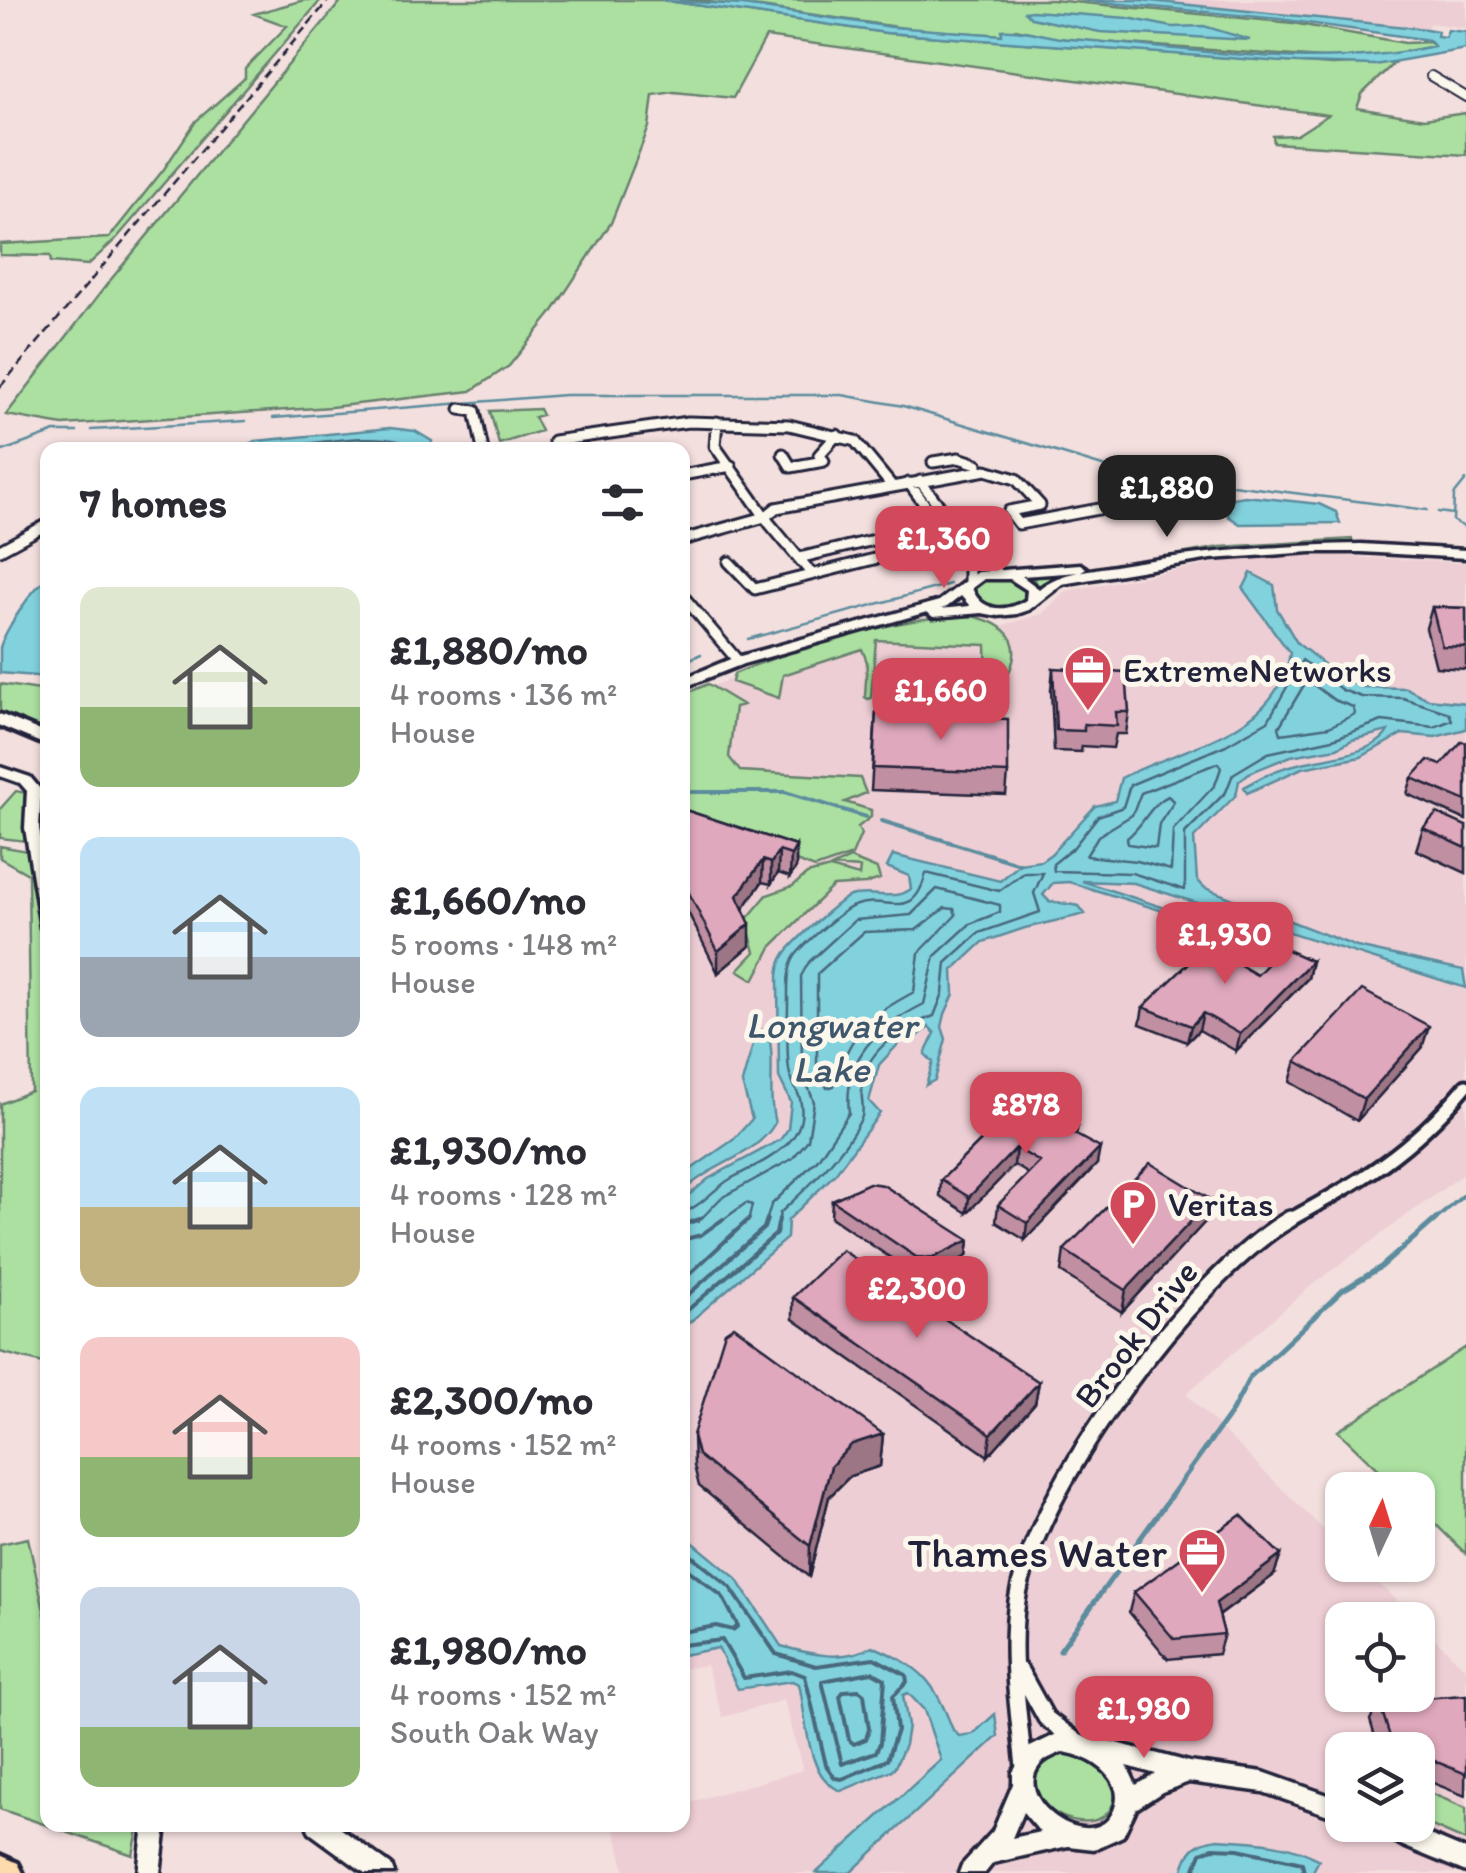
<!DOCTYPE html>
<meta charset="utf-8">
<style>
body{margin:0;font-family:Itim,sans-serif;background:#f7f7f7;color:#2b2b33;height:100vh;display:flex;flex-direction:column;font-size:38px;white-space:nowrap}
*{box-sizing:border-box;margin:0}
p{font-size:32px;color:#7c7c81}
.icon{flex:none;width:55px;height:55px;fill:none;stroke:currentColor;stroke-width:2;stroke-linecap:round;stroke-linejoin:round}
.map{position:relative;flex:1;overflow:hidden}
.drawer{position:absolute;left:40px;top:442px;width:650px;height:1390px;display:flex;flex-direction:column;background:#fff;border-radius:20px;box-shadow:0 2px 8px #0004}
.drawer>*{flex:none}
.needle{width:65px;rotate:4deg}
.controls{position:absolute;left:1325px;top:1472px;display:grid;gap:20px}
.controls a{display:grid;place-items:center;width:110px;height:110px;border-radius:20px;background:#fff;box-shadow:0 2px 8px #0004;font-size:50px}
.price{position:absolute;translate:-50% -85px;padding:0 22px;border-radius:20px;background:#d1495b;color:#fff;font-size:32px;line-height:65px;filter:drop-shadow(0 2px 5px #0008)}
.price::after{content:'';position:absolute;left:50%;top:60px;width:30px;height:22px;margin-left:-15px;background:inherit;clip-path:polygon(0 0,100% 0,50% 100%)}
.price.current{background:#222;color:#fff}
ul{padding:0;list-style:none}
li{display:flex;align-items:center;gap:30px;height:250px;padding:0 40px}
li span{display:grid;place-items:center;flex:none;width:280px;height:200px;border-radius:20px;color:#555}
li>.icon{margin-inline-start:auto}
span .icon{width:120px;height:120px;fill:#fffc;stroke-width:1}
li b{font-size:42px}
h2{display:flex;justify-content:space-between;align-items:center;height:120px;padding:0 40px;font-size:42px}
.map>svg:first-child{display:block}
.built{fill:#edced4;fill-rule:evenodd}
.green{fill:#ace0a1;stroke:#67816e;stroke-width:2.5}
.water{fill:#82d2de;stroke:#5c8c9d;stroke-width:2.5}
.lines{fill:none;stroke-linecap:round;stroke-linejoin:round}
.shore-far1{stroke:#48687c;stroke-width:2.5}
.shore{stroke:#48687c;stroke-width:4}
.stream-far2{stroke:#5c8c9d;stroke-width:2.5}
.stream-far1{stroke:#5c8c9d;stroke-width:4}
.stream{stroke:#5c8c9d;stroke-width:5}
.street-far3-casing{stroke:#22223b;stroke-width:12}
.street-far2-casing{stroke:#22223b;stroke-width:15}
.street-far1-casing{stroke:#22223b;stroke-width:19}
.street-casing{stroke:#22223b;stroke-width:22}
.secondary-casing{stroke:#22223b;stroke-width:7}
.highway-casing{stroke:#22223b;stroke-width:8}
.street-far3{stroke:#fbf7ec;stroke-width:8}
.street-far2{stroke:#fbf7ec;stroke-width:9}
.street-far1{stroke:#fbf7ec;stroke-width:11}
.street{stroke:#fbf7ec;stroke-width:15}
.secondary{fill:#fbf7ec;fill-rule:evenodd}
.highway{fill:#fedbac;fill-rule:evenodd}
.rail{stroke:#22223b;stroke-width:2.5;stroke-dasharray:9 5;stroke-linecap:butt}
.wall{fill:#c090a2;stroke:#22223b;stroke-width:2.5}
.shaded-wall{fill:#9c7684;stroke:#22223b;stroke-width:2.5}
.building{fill:#dfa8bc;stroke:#22223b;stroke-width:2.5}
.labels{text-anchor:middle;stroke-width:10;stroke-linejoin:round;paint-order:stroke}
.poi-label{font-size:35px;fill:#22223b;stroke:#fbf7ec;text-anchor:start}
.street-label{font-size:35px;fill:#22223b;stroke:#fbf7ec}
.water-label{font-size:38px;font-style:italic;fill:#3f576c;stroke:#fbf7ec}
.near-poi-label{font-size:42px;fill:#22223b;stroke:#fbf7ec;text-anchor:end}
</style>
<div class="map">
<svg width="1466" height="1873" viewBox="0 0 1466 1873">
<rect width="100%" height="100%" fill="#f3dfde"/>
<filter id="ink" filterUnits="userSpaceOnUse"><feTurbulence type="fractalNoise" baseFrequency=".01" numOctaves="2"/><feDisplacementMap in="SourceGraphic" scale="20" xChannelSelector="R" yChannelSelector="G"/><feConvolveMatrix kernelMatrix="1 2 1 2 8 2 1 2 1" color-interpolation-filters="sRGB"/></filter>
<g filter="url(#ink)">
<!-- built -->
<path class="built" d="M 1141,0 L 1466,0 L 1466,28 L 1430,23 L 1427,28 Z
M 1339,556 L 1466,563 L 1466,1172 L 1312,1285 L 1186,1394 L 1342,1548 L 1342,1565 L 1360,1565 L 1416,1620 L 1342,1620 L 1342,1695 L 1418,1695 L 1418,1622 L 1466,1669 L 1466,1873 L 625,1873 L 614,1825 L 682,1825 L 683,1804 L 803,1770 L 784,1700 L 723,1717 L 706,1665 L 683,1669 L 683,698 L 759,667 L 949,622 L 993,628 L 1042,614 L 1065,591 L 1248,557 ZM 1342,1750 L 1418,1750 L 1418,1825 L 1342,1825 Z"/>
<!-- green -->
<path class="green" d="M 304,0 L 321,0 L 116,239 L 88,265 L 51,262 L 50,256 L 0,255 L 0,244 L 109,238 L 164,169 L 196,121 L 245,78 L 245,69 L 287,26 L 254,14 Z
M 342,0 L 661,0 L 886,33 L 1332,65 L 1395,62 L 1362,94 L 1357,108 L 1424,119 L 1466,113 L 1466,155 L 1274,143 L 1273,136 L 1297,135 L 1328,115 L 766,37 L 733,98 L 674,92 L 653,95 L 649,127 L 611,223 L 551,314 L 509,366 L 471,391 L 331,407 L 63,425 L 6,415 L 108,283 Z
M 680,0 L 1053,0 L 1293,23 L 1405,43 L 1429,42 L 1435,46 L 1372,58 L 1322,58 L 1060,39 L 1016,29 L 1002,35 L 911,29 L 761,7 Z
M 539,409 L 542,415 L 534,417 L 541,431 L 499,444 L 490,411 Z
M 1352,539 L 1353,543 C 1272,543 1195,554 1115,569 C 1090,574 1061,571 1040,587 L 1030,575 L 1087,571 L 1220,547 Z
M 992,577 L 1011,578 L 1024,586 L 1025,599 L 1003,608 L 977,600 L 973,585 Z
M 964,615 C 993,619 1026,633 1010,670 C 1008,675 1003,678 1002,684 L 991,686 L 991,707 L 947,705 L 985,704 L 985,687 L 944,685 L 944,678 L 987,680 L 986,645 L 876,640 L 871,698 L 868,699 L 865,697 L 867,662 L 862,649 L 783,675 L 779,698 L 732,682 L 734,674 C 796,647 897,618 964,615 Z
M 0,684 L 47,691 L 47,734 L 0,714 Z
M 708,684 L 743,705 L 735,707 L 729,757 L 740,771 L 860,778 L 866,793 L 845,802 L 871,810 L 871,817 L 858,827 L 861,834 L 852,855 L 815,868 L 683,820 L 682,695 Z
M 47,767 L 47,1364 L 0,1352 L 0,1104 L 31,1091 L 28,874 L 0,858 L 0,846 L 27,851 L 27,841 L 0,838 L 0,809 L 16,791 L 31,794 L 36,825 Z
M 850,858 L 877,869 L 880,879 L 865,884 L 833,886 L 771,947 L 754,980 L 738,970 L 755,952 L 746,920 L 767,895 L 793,886 L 807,874 L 830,868 L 859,876 L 860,868 L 833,866 Z
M 1466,1347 L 1466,1554 L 1418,1507 L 1418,1490 L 1399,1490 L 1338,1431 Z
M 28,1538 L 47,1624 L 48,1825 L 139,1825 L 133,1855 L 0,1809 L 0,1544 Z
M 1067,1748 L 1112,1771 C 1139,1873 964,1797 1067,1748 Z
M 1418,1788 L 1466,1808 L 1466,1841 L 1418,1820 Z"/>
<!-- water -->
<path class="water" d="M 661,0 L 743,5 L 892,27 L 1002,35 L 1002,30 C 1026,28 1047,38 1070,39 C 1190,48 1317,72 1434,46 L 1429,40 L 1279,19 L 1079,0 L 1141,0 L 1426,29 L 1438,31 L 1437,36 L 1445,37 L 1448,30 L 1466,32 L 1466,49 L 1375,65 L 1297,63 L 886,33 Z
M 1032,11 L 1128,18 L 1172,27 L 1204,26 L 1250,40 L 1100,32 L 1031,18 L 1025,12 Z
M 390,428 L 415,431 L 432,441 L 430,450 L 245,450 L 248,444 L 256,441 Z
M 1245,496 L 1319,504 L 1336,512 L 1340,523 L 1240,524 L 1228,516 L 1232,498 Z
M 1251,573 L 1274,585 L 1277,609 L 1297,643 L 1345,681 L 1363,687 L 1406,688 L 1428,699 L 1466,703 L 1466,729 L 1435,737 L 1402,734 L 1361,757 L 1302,768 L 1247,793 L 1244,787 C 1259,778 1277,769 1294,765 C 1319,758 1376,755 1388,731 L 1352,740 L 1337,748 L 1291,756 L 1249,773 L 1239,781 L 1236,795 L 1194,838 L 1197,880 L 1205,888 L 1357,947 L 1463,970 L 1466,988 L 1134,883 L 1082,881 L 1190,916 L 1189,919 L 1069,882 L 1053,883 L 1043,895 L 1049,901 L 1079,906 L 1085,914 L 1025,928 L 983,942 L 953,970 L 954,994 L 945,1014 L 942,1027 L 946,1039 L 935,1080 L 926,1085 L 933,1062 L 925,1054 L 935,1033 L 929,1027 L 913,1040 L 903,1039 L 879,1065 L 869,1101 L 880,1113 L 835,1174 L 788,1220 L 787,1238 L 683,1328 L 683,1216 L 689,1195 L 708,1179 L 780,1140 L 788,1129 L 791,1102 L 779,1077 L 778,976 C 779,967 780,961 785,954 C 792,943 840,899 850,896 C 872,890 894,902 911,889 L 909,876 L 887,867 L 893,855 L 1000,881 L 1020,864 L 1041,861 L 1051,854 L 1095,806 L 1115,801 L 1121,778 C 1182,746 1277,735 1290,653 L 1243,589 Z
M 47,580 L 47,677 L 0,673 C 0,666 0,655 0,648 C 3,634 35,583 47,580 Z
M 762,1030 L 768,1032 C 776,1061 767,1093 775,1123 C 756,1157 709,1164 683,1192 L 683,1175 L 733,1140 L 752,1119 L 742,1083 L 756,1034 Z
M 683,1534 L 737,1579 L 781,1646 C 809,1654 845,1663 872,1646 C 923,1668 933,1679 953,1730 L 959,1736 L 973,1734 L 995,1714 L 998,1736 L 850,1873 L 816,1873 L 941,1760 L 924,1710 L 908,1693 L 903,1695 L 908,1726 L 905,1745 L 894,1769 L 841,1791 C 805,1777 807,1717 799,1684 L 792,1681 L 738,1689 L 718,1648 L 683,1655 Z
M 1218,1839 C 1251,1841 1290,1842 1319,1860 L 1312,1873 L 1182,1873 C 1188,1850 1195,1842 1218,1839 Z"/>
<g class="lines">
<!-- shore-far1 -->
<path class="shore-far1" d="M 267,450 C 309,445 385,426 421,450
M 1302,660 L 1342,690 L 1362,697 L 1403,698 L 1449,713 L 1452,720 L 1434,727 L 1382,721 L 1333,739 L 1268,753 L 1233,774 L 1226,792 L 1185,833 L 1185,890 L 1132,873 L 1054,871 L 1053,864 L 1073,848 L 1098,816 L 1123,807 L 1130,785 L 1226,745 L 1268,721 Z
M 1307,680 L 1334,700 L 1353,707 L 1355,714 L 1329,727 L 1281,734 L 1279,727 Z
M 1218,763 L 1221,768 L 1215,785 L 1173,830 L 1171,870 L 1137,861 L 1086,856 L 1098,836 L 1132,815 L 1141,793 Z
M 1168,796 L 1174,802 L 1159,824 L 1156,848 L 1128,844 L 1127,838 C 1144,825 1149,805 1168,796 Z
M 945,908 L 954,909 L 956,915 L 919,953 L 914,992 C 866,1018 850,1032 834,1086 L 827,1088 L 817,1068 L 817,974 L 864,932 L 916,930 Z
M 682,1213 C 701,1207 714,1188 732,1178 C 763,1161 811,1144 800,1099 C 797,1089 790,1080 789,1070 C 786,1047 788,1023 788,1001 C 788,986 787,968 795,956 C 802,946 843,909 854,906 C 888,893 913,925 926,873 L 999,891 L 1024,873 L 1043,873 L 1034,893 L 1040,912 L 979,933 L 946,963 L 943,993 L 934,1016 C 903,1027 870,1047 862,1081 C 859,1094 866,1109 861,1119 C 842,1156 810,1185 780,1213 L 778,1222
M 698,1222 L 721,1198 L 792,1159 L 808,1140 L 814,1102 L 802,1071 L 801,976 L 809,962 L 855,920 L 911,915 L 937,889 L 1000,905 L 1000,912 L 970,924 L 935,956 L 924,1004 C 878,1027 843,1056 849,1113 L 818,1159 L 771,1205 L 766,1222
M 720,1222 L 746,1203 L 752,1205 L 748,1222"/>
<!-- shore -->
<path class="shore" d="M 682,1225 L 700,1219
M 682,1240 L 701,1235 L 723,1219
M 682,1281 L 749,1219
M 682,1300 L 764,1228 L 767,1219
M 682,1315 L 776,1234 L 779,1219
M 682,1548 L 730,1587 L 776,1654 L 816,1666 L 874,1658 L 906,1675 L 907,1682 L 893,1696 L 897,1730 L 887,1760 L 842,1779 L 835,1778 L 826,1765 L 805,1676 L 792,1671 L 744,1678 L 722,1640 L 682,1645
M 682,1565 L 722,1596 L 738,1626 L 733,1630 L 716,1626 L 682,1632
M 872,1672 L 885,1679 L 880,1743 L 876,1752 L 842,1764 L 822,1681 Z
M 859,1690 L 864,1694 L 869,1729 L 866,1739 L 854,1744 L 849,1740 L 840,1696 L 844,1691 Z
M 1193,1873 L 1201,1853 L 1213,1848 L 1238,1849 L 1302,1863 L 1304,1873"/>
<!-- stream-far2 -->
<path class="stream-far2" d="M 273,418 L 565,395 L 842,395 L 903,406 L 1116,470 L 1427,510
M 91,430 L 246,421
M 0,452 L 55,432 L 77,432
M 1466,480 L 1454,495 L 1453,521 L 1466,528
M 1438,512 L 1453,514
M 748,639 L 950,584
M 682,663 L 701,654"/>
<!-- stream-far1 -->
<path class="stream-far1" d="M 682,792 L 785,792 L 866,817
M 882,821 L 1020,864
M 1433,1222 L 1466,1193"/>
<!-- stream -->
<path class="stream" d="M 1060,1650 L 1232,1411 L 1250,1377 L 1343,1290 L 1381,1267 L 1436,1219"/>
<!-- street-far3 casing -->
<g class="street-far3-casing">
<path id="street-far3" d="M 1431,76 L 1466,97"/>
</g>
<!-- street-far2 casing -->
<g class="street-far2-casing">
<path id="street-far2" d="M 460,409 L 475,411 L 483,450
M 717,422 L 715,446 L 770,524 L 812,574
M 554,450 L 554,441 L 688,422 L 789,425 L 855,441 L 892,486
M 783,454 L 791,467 L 824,461 L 819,455 L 837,435
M 933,462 L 959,458 L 977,464 L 977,470
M 682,475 L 731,466
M 920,481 L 984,563 L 997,572
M 909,483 L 969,565 L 969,581
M 682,540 L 765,517 L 776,508 L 986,470 L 1016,479 L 1040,505 L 1009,511 L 1019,524 L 1141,501
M 0,550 L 48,524
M 729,562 L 755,589 L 894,554 L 882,538 L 799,558
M 682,595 L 738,661"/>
</g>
<!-- street-far1 casing -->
<g class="street-far1-casing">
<path id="street-far1" d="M 0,720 L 48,740
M 1286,1222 C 1362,1180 1409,1154 1466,1086"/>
</g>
<!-- street casing -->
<g class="street-casing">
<path id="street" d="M 1020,1671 L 1046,1718 L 1076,1741
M 1024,1768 C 1019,1713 1009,1656 1017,1601 C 1034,1489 1193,1275 1290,1219"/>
</g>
<!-- secondary casing -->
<g class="secondary-casing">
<path id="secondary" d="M 1361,544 L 1466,550 L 1466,558 L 1361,552 L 1311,552 L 1211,559 L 1062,584 L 1029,610 L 1017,614 L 998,616 L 982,613 L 933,617 L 927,612 L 743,664 L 682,688 L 682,679 L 733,658 L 939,601 L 977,572 L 1080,564 L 1086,568 L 1080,572 L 1022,576 L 1039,589 C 1060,571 1094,570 1120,565 C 1200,552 1280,545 1361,544 ZM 984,579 L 1010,579 L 1027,590 L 1026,600 C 1006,613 981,612 972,588 ZM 961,596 L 970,606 L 940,609 L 947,607 Z
M 0,767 L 30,777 L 41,790 L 39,828 L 48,879 L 48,933 L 41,928 L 25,828 L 27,791 L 20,783 L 0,776 Z
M 1061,1732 L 1077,1734 L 1096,1741 L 1101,1739 L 1189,1762 L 1263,1772 L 1342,1800 L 1342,1820 L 1263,1792 L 1189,1782 L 1162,1792 L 1136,1809 L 1123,1836 L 1101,1846 L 1094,1849 L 1068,1846 L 993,1863 L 985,1873 L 959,1873 L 962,1865 L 993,1831 L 1013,1784 L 1013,1772 L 1028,1748 ZM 1062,1752 C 1091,1755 1131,1781 1112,1814 C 1088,1855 1009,1797 1041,1764 C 1046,1758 1056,1755 1062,1752 ZM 1127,1766 L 1156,1774 L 1136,1785 ZM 1023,1812 L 1040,1832 L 1012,1838 Z
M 144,1825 L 166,1825 L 160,1873 L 138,1873 Z
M 307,1825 L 336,1825 L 391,1865 L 394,1873 L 365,1873 L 310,1833 Z
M 1369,1825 L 1406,1825 L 1466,1850 L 1466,1872 L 1372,1833 Z"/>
</g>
<!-- highway casing -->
<g class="highway-casing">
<path id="highway" d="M 0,1855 L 18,1863 L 23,1873 L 0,1873 Z"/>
</g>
<!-- street-far3 -->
<use href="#street-far3" class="street-far3"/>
<!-- street-far2 -->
<use href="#street-far2" class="street-far2"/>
<!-- street-far1 -->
<use href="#street-far1" class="street-far1"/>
<!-- street -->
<use href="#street" class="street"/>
<!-- secondary -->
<use href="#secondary" class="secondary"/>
<!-- highway -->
<use href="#highway" class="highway"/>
<!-- rail -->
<path class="rail" d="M 0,387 L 329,0"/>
</g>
<!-- wall -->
<path class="wall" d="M 1432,607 L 1466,608 L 1466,669 L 1436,667 L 1426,628 Z
M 1053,668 L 1129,712 L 1126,734 L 1116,734 L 1113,748 L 1082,746 L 1081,752 L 1054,751 L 1051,690 Z
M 876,712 L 1008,773 L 1006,795 L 871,790 Z
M 1466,743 L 1466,820 L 1407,794 L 1412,778 L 1441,765 Z
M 682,809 L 796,846 L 796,868 L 790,877 L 778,873 L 771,884 L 762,882 L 743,909 L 750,946 L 718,973 L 682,900 Z
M 1466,826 L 1466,873 L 1416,850 L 1423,828 Z
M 1243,952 L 1240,965 L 1257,975 L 1312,961 L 1308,978 L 1236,1051 L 1199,1030 L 1187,1042 L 1140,1024 L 1143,1007 Z
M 1422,1048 L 1357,1121 L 1290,1082 L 1296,1061 Z
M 1027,1095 L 1078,1126 L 1076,1135 L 1097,1164 L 1025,1240 L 996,1222 L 998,1205 L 1029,1174 L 1014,1165 L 967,1213 L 940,1196 L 941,1180 Z
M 832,1200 L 969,1240 L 967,1256 L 930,1275 L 914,1274 L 831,1217 Z
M 1211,1200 L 1205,1222 L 1122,1312 L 1061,1272 L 1064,1250 Z
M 793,1297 L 1039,1382 L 1035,1403 L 988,1456 L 793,1319 Z
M 883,1434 L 880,1466 L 850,1476 L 829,1497 L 809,1577 L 699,1486 L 694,1466 L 693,1435 Z
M 1274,1575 L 1219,1616 L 1224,1634 L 1218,1654 L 1168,1659 L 1129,1612 L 1134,1592 Z
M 1466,1695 L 1465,1796 L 1418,1777 L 1420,1768 L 1418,1768 L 1418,1750 L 1379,1750 L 1370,1720 L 1379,1701 Z"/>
<!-- shaded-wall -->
<path class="shaded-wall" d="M 796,846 L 796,868 L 790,877 L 791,855 Z
M 779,851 L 778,873 L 771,884 L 771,863 Z
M 763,860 L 762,882 L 737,918 L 737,896 Z
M 750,924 L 750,946 L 718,973 L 718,951 Z
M 1243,952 L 1240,968 L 1233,962 Z
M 1312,961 L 1308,978 L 1236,1051 L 1240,1034 Z
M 1203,1013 L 1199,1030 L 1187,1042 L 1191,1026 Z
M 1429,1026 L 1422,1048 L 1357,1121 L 1364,1099 Z
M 1016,1148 L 1014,1165 L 967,1213 L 969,1197 Z
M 1100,1148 L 1097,1164 L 1025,1240 L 1027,1223 Z
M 1211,1200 L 1205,1222 L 1122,1312 L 1126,1290 Z
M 969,1240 L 967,1256 L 930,1275 L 932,1258 Z
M 1039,1382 L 1035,1403 L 988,1456 L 991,1434 Z
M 883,1434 L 880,1466 L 850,1476 L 829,1497 L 809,1577 L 810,1546 L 831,1466 L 852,1444 Z
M 1281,1555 L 1274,1575 L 1209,1623 L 1216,1603 Z"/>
<!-- building -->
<path class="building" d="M 1432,607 L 1466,608 L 1466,647 L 1442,646 Z
M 1053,668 L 1126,672 L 1129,712 L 1116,712 L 1117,726 L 1084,724 L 1084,731 L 1056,730 Z
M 876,712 L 1008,719 L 1008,773 L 873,768 Z
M 1462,741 L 1466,743 L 1466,801 L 1412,778 L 1428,760 L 1441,765 Z
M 682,809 L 796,846 L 791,855 L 779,851 L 771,863 L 763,860 L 737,896 L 750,924 L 718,951 L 682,879 Z
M 1437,813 L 1466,826 L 1466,848 L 1423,828 Z
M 1216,937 L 1243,952 L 1233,962 L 1257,975 L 1283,948 L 1312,961 L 1240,1034 L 1203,1013 L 1191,1026 L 1143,1007 Z
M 1362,990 L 1429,1026 L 1364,1099 L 1296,1061 Z
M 1027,1095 L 1078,1126 L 1071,1132 L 1100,1148 L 1027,1223 L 998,1205 L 1040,1162 L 1016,1148 L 969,1197 L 941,1180 Z
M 1150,1163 L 1211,1200 L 1126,1290 L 1064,1250 Z
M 869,1183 L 883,1185 L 969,1240 L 932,1258 L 916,1257 L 832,1200 Z
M 842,1250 L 1039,1382 L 991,1434 L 793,1297 Z
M 734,1326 L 883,1434 L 852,1444 L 831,1466 L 810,1546 L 698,1455 L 693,1435 L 725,1332 Z
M 1241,1515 L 1281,1555 L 1216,1603 L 1224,1634 L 1174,1639 L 1134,1592 Z
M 1466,1695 L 1466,1774 L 1427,1758 L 1429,1749 L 1394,1750 L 1379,1701 Z"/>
</g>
<!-- icons -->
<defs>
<g id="office-pin" transform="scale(2.5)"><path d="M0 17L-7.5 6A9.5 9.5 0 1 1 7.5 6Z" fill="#d1495b" stroke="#fbf7ec"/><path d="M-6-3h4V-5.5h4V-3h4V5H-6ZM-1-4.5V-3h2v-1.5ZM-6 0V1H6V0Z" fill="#fff"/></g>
<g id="parking-pin" transform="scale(2.5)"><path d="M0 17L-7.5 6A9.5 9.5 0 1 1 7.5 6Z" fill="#d1495b" stroke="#fbf7ec"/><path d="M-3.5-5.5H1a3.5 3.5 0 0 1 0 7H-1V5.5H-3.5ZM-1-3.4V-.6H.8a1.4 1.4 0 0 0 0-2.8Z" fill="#fff"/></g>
</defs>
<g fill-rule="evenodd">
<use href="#office-pin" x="1088" y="670"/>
<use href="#parking-pin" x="1133" y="1204"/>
<use href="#office-pin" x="1202" y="1552"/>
</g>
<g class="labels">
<!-- poi labels -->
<g class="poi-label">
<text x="1123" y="682">ExtremeNetworks</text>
<text x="1168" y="1216">Veritas</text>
</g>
<!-- street labels -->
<g class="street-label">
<text transform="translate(1136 1334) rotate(-52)" y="12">Brook Drive</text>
</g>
<!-- water labels -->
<g class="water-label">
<text x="831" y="1038">Longwater<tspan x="831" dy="44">Lake</tspan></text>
</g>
<!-- near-poi labels -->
<g class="near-poi-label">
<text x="1167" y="1567">Thames Water</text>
</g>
</g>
</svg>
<div class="controls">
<a><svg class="needle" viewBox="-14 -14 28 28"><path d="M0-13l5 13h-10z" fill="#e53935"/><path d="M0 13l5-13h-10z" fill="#7c7c81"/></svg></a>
<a><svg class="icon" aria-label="locate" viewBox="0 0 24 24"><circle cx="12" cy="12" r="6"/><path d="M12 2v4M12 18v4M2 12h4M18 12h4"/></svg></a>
<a><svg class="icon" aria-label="layers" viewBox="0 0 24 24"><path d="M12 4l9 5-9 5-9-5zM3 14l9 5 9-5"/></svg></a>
</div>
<b class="price current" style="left:1167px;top:540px">£1,880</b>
<b class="price" style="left:944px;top:591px">£1,360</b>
<b class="price" style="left:941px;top:743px">£1,660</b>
<b class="price" style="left:1225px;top:987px">£1,930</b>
<b class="price" style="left:1026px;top:1157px">£878</b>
<b class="price" style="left:917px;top:1341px">£2,300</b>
<b class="price" style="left:1144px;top:1761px">£1,980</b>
<section class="drawer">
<h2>7 homes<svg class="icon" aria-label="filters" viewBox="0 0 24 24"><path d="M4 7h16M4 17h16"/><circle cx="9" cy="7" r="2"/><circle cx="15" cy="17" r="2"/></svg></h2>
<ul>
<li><span style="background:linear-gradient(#dfe7d0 60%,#8fb573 0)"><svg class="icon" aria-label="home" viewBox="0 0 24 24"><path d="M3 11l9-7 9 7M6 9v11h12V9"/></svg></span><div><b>£1,880/mo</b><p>4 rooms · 136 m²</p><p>House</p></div></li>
<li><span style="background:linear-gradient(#bfe0f5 60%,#9aa5b1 0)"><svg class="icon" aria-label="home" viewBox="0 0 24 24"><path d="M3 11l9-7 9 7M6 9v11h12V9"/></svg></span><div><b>£1,660/mo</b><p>5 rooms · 148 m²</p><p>House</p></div></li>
<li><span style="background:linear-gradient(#bfe0f5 60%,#c2b280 0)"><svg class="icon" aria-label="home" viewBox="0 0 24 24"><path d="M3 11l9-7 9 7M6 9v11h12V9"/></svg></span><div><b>£1,930/mo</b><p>4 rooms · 128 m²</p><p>House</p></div></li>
<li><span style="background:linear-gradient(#f6c9c9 60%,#8fb573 0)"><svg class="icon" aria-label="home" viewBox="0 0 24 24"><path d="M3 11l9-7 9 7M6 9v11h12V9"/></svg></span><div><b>£2,300/mo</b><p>4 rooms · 152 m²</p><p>House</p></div></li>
<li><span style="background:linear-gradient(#c9d6e8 70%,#8fb573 0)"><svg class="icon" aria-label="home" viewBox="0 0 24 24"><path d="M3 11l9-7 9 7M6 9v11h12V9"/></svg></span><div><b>£1,980/mo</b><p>4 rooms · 152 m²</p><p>South Oak Way</p></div></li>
</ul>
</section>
</div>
